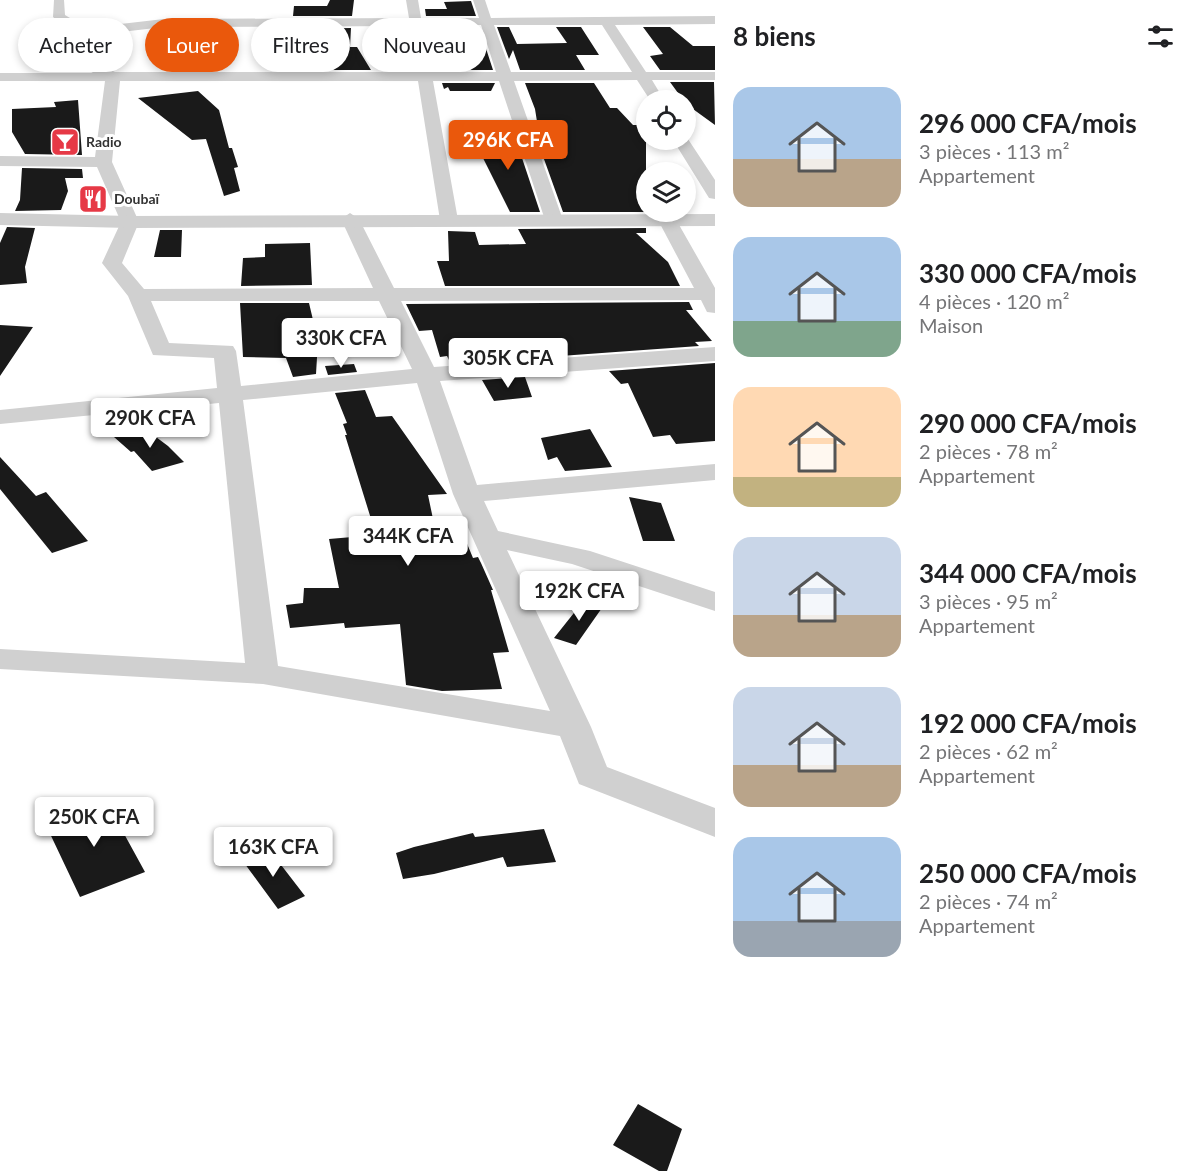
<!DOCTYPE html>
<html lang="fr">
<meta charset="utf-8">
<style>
body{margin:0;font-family:Lato,sans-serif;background:#f6f6f6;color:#202124;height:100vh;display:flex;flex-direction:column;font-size:22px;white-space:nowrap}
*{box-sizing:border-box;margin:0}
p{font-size:20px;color:#757577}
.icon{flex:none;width:33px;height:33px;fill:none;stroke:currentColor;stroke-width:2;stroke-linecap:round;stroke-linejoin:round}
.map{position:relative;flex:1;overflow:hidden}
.details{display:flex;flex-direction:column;background:#fff;width:480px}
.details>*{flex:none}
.hud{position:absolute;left:18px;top:18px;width:570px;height:54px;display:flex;gap:12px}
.tools{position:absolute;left:636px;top:90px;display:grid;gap:12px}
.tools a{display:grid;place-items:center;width:60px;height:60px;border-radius:50%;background:#fff;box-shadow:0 3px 9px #0003;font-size:30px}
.price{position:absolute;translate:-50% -51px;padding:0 14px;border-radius:6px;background:#fff;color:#222;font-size:20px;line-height:39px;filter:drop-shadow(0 2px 3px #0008)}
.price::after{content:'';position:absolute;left:50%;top:36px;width:18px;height:14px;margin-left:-9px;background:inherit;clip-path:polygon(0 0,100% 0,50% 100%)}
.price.active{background:#ea580c;color:#fff}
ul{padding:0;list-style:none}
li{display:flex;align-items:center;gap:18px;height:150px;padding:0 18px}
li span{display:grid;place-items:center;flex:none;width:168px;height:120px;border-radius:18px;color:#555}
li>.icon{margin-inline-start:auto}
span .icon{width:72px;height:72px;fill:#fffc;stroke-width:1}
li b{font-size:26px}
h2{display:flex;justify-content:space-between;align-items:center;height:72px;padding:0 18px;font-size:26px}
.pill{padding:0 21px;border-radius:27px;background:#fff;box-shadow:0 3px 9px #0003;font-size:21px;line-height:54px}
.pill.active{background:#ea580c;color:#fff}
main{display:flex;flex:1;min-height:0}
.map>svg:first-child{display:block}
.building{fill:#1a1a1a}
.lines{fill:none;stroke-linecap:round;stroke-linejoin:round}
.minor{fill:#d0d0d0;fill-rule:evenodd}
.tertiary{fill:#d0d0d0;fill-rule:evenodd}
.labels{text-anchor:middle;stroke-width:6;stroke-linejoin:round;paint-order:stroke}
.far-poi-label{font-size:14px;font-weight:bold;fill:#333;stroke:#fff;text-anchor:start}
</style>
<main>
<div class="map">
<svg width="715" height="1171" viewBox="0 0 715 1171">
<rect width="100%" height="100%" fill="#fff"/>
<!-- building -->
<path class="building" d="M 330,0 L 354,0 L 352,16 L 293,16 L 294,6 L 327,6 Z
M 471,1 L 476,16 L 426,16 L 425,9 L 447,9 L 444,2 Z
M 479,27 L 493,70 L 438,70 L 426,28 Z
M 497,27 L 509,27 L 517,44 L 567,43 L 556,27 L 581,27 L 599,55 L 576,55 L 585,70 L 520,70 L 513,50 L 509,59 Z
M 643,27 L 670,27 L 693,46 L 715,46 L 715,70 L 660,70 L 650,56 L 663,54 Z
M 351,28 L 350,47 L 357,47 L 371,70 L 300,70 L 302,60 L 291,60 L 291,29 Z
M 670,82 L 714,82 L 715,125 L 686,104 Z
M 442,83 L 495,83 L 491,91 L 450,91 L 448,87 L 444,89 Z
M 525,83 L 594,83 L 610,108 L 617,108 L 633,125 L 646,125 L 646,212 L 563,212 L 535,134 L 539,134 L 535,109 Z
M 198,91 L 219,110 L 229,148 L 232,148 L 238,167 L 234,168 L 240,191 L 224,196 L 206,139 L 192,140 L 138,98 Z
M 78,100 L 82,155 L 25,154 L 12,132 L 12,109 L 56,107 L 54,102 Z
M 471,134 L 514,134 L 540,212 L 510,212 Z
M 22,168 L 82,169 L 83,178 L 65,178 L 68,191 L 61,210 L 15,211 L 20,200 Z
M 7,227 L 35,228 L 25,267 L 27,283 L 0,285 L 0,243 Z
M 646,228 L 646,233 L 636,233 L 668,262 L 680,286 L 445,286 L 437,261 L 449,261 L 448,231 L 475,232 L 479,245 L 526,244 L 518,229 Z
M 160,230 L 182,230 L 181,257 L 154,257 Z
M 310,243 L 312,285 L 241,286 L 243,258 L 265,257 L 265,244 Z
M 689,302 L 693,310 L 686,310 L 712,341 L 695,342 L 699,346 L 451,364 L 447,356 L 440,357 L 432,330 L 419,331 L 406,304 Z
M 240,303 L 309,303 L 318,341 L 316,374 L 293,377 L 286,358 L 243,357 Z
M 0,325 L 33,327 L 0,376 Z
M 715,363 L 715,441 L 676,444 L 670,435 L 653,437 L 628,383 L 621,384 L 609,371 Z
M 354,364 L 357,372 L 328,375 L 325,366 Z
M 525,377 L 532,397 L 494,401 L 482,380 Z
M 365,390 L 376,417 L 392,416 L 447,494 L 428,495 L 437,538 L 463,534 L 473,558 L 478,557 L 481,563 L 493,590 L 491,590 L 509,652 L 493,653 L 502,689 L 442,691 L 406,685 L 400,624 L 345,628 L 344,623 L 290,628 L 286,605 L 303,603 L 304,588 L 339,588 L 329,539 L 376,535 L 345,435 L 347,435 L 343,424 L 347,423 L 335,393 Z
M 144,428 L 168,446 L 184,462 L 152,471 L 134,451 L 131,452 L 114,437 Z
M 590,429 L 612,467 L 565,471 L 557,457 L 548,460 L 541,438 Z
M 0,457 L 36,496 L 46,492 L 88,541 L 52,553 L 0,489 Z
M 629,497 L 661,503 L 675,541 L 643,541 Z
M 585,599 L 604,605 L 576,645 L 554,638 Z
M 105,799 L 145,872 L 80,897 L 44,821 Z
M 544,829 L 556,862 L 507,867 L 503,857 L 434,874 L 403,879 L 396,853 L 414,847 L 473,833 L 475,837 Z
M 268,848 L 305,896 L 278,909 L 242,860 Z
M 638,1104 L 682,1129 L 667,1171 L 659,1171 L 613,1145 Z"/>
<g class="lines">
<!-- minor -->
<path class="minor" d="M 54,0 L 64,0 L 65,15 L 75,21 L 77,29 L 164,19 L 409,18 L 406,0 L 418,0 L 421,18 L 479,18 L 473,0 L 485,0 L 491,18 L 715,16 L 715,24 L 615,25 L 646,72 L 715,72 L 715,80 L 652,80 L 664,100 L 650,100 L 637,80 L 514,81 L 563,220 L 554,226 L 545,220 L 499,81 L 433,81 L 458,220 L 449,226 L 440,220 L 418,81 L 120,81 L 112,162 L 139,222 L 122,263 L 144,289 L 373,288 L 341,219 L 350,213 L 359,219 L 394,288 L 694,288 L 658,220 L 660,216 L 674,216 L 715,288 L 715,313 L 707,312 L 701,300 L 401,301 L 434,367 L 715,347 L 715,361 L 440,381 L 477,485 L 715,464 L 715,480 L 484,501 L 498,531 L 590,551 L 715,592 L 715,611 L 572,564 L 507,550 L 591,727 L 607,767 L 715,808 L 715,837 L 579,784 L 560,736 L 263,684 L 0,669 L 0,649 L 245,663 L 219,403 L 0,424 L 0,410 L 217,388 L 214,358 L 153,355 L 128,296 L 102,263 L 121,222 L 97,167 L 0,166 L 0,156 L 95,157 L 105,81 L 0,81 L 0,73 L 93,73 L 67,58 L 64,26 L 53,17 ZM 481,25 L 496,72 L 431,72 L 423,26 ZM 494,25 L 602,25 L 632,72 L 511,72 ZM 410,26 L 417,72 L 115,72 L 81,56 L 78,37 L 164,27 ZM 151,301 L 379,301 L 412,369 L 241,386 L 236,351 L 233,346 L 169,343 ZM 417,383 L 453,494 L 550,711 L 278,666 L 243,400 Z
M 686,136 L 715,180 L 715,199 L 709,198 L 673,140 L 686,140 Z"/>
<!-- tertiary -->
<path class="tertiary" d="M 0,213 L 130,216 L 715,214 L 715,226 L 130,228 L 0,225 Z"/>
</g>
<!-- icons -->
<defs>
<g id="bar-square" transform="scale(1.5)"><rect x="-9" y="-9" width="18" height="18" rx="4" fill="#e63946" stroke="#fff"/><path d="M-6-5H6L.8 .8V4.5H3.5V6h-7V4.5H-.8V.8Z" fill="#fff"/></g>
<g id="restaurant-square" transform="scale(1.5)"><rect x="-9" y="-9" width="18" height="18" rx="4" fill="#e63946" stroke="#fff"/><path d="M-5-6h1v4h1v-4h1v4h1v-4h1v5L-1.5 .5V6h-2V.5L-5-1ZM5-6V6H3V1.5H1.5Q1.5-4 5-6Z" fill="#fff"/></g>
</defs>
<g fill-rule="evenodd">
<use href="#bar-square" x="65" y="142"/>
<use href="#restaurant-square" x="93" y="199"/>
</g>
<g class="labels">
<!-- far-poi labels -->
<g class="far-poi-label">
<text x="86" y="147">Radio</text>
<text x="114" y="204">Doubaï</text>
</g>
</g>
</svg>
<div class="tools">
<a><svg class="icon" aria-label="locate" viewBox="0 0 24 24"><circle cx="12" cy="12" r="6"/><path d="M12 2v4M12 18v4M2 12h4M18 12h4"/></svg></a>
<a><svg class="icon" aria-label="layers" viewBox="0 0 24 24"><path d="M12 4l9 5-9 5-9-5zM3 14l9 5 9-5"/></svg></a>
</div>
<b class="price active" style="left:508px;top:171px">296K CFA</b>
<b class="price" style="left:341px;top:369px">330K CFA</b>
<b class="price" style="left:508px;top:389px">305K CFA</b>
<b class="price" style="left:150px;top:449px">290K CFA</b>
<b class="price" style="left:408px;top:567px">344K CFA</b>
<b class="price" style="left:579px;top:622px">192K CFA</b>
<b class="price" style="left:94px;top:848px">250K CFA</b>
<b class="price" style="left:273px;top:878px">163K CFA</b>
<div class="hud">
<a class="pill">Acheter</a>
<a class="pill active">Louer</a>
<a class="pill">Filtres</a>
<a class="pill">Nouveau</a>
</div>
</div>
<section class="details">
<h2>8 biens<svg class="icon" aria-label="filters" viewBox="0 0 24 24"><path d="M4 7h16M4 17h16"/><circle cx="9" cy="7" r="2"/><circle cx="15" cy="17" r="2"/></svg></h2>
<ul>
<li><span style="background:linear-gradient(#a9c7e8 60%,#b9a48a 0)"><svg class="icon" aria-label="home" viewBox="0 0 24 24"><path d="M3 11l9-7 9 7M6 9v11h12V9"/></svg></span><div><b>296 000 CFA/mois</b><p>3 pièces · 113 m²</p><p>Appartement</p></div></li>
<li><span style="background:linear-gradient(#a9c7e8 70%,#7fa58c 0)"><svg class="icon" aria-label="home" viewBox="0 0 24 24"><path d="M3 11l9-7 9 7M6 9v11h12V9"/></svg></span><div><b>330 000 CFA/mois</b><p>4 pièces · 120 m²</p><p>Maison</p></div></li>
<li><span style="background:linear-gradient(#ffd9b3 75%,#c2b280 0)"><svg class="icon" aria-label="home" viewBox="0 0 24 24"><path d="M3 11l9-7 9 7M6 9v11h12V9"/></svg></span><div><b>290 000 CFA/mois</b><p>2 pièces · 78 m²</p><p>Appartement</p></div></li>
<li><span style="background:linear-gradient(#c9d6e8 65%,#b9a48a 0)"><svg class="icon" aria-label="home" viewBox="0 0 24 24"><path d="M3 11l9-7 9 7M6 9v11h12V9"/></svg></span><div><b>344 000 CFA/mois</b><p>3 pièces · 95 m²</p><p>Appartement</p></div></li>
<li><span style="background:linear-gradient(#c9d6e8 65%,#b9a48a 0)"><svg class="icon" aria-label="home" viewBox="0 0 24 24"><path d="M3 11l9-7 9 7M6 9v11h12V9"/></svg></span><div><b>192 000 CFA/mois</b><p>2 pièces · 62 m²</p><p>Appartement</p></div></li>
<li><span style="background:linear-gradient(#a9c7e8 70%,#9aa5b1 0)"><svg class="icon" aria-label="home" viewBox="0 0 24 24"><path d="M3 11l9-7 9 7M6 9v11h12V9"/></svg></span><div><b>250 000 CFA/mois</b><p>2 pièces · 74 m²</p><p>Appartement</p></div></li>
</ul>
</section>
</main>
